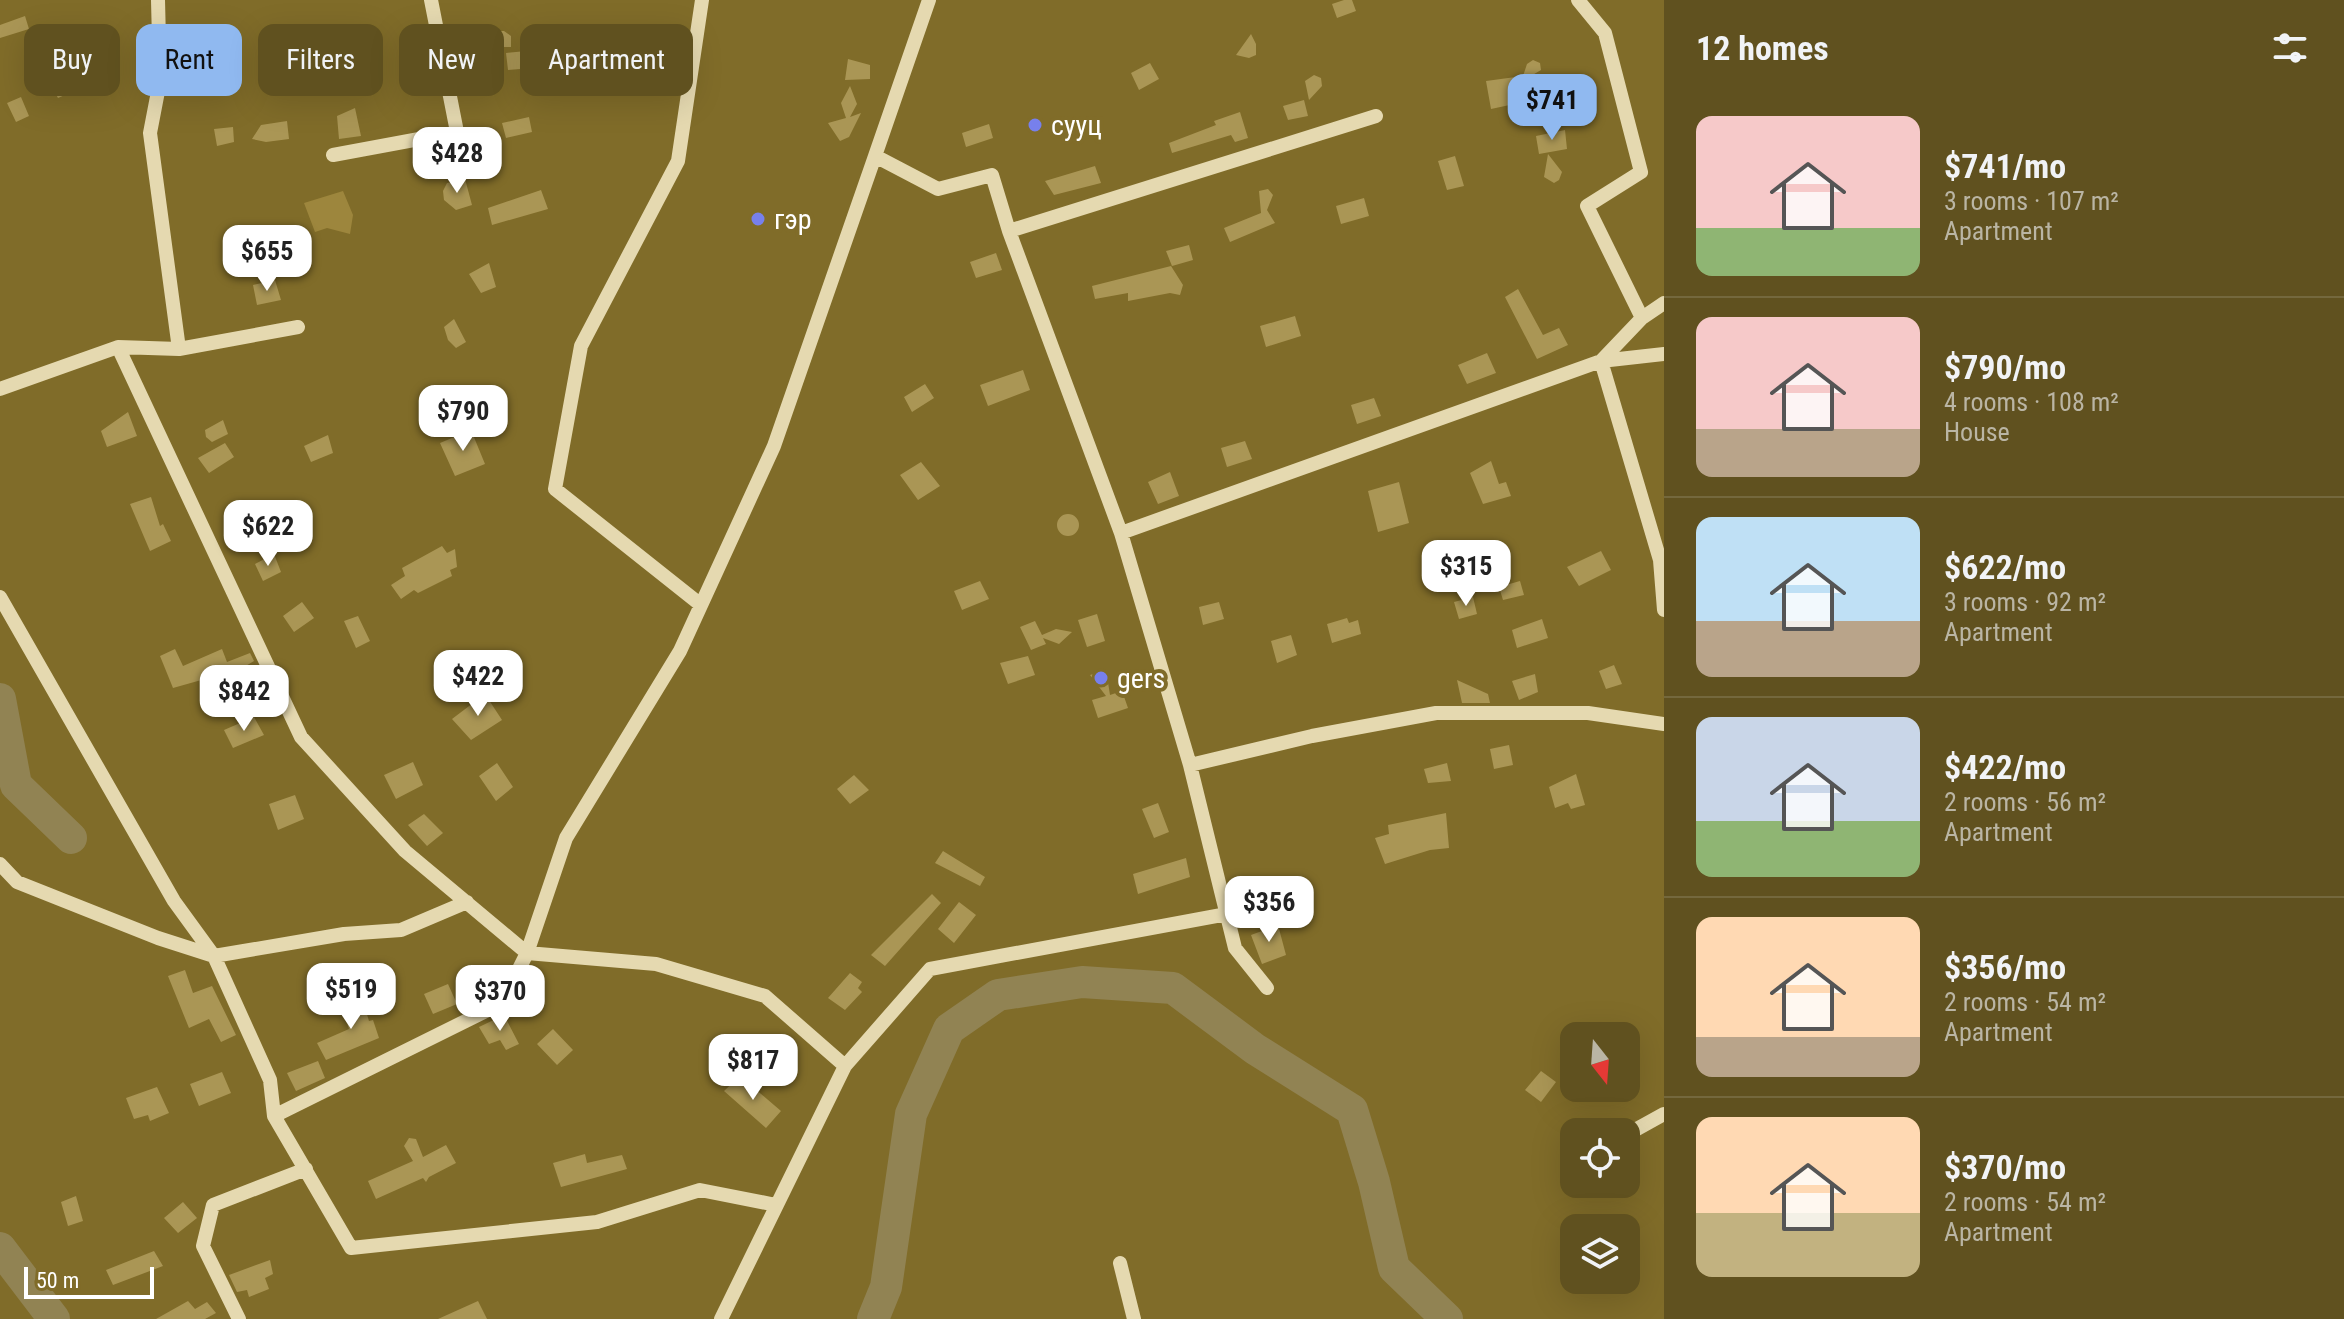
<!DOCTYPE html>
<meta charset="utf-8">
<style>
body{margin:0;font-family:"Roboto Condensed",sans-serif;background:#695b2c;color:#f1f3f6;height:100vh;display:flex;flex-direction:column;font-size:30px;white-space:nowrap}
*{box-sizing:border-box;margin:0}
p{font-size:26px;color:#bab5a4}
.icon{flex:none;width:44px;height:44px;fill:none;stroke:currentColor;stroke-width:2;stroke-linecap:round;stroke-linejoin:round}
.map{position:relative;flex:1;overflow:hidden}
.details{display:flex;flex-direction:column;background:#60511f;width:680px}
.details>*{flex:none}
.guide{position:absolute;left:24px;top:24px;width:760px;height:72px;display:flex;gap:16px}
.needle{width:52px;rotate:163deg}
.fabs{position:absolute;left:1560px;top:1022px;display:grid;gap:16px}
.fabs a{display:grid;place-items:center;width:80px;height:80px;border-radius:16px;background:#60511f;box-shadow:0 8px 32px #0002;font-size:40px}
.scale{position:absolute;left:24px;bottom:20px;width:130px;box-sizing:border-box;padding-left:8px;border:4px solid #fff;border-top:0;font-size:22px;line-height:28px;white-space:nowrap;color:#fff;-webkit-text-stroke:6px #806c29;paint-order:stroke}
.price{position:absolute;translate:-50% -68px;padding:0 18px;border-radius:16px;background:#fff;color:#222;font-size:26px;line-height:52px;filter:drop-shadow(0 2px 4px #0008)}
.price::after{content:'';position:absolute;left:50%;top:48px;width:24px;height:18px;margin-left:-12px;background:inherit;clip-path:polygon(0 0,100% 0,50% 100%)}
.price.active{background:#90b9f0;color:#111}
ul{padding:0;list-style:none}
li{display:flex;align-items:center;gap:24px;height:200px;padding:0 32px}
li+li{border-top:2px solid #74683d}
li span{display:grid;place-items:center;flex:none;width:224px;height:160px;border-radius:16px;color:#555}
li>.icon{margin-inline-start:auto}
span .icon{width:96px;height:96px;fill:#fffc;stroke-width:1}
li b{font-size:34px}
h2{display:flex;justify-content:space-between;align-items:center;height:96px;padding:0 32px;font-size:34px}
.tag{padding:0 28px;border-radius:16px;background:#60511f;box-shadow:0 8px 32px #0002;font-size:28px;line-height:72px}
.tag.active{background:#90b9f0;color:#111}
main{display:flex;flex:1;min-height:0}
.map>svg:first-child{display:block}
.green{fill:#9d863d}
.lines{fill:none;stroke-linecap:round;stroke-linejoin:round}
.river{stroke:#918353;stroke-width:32}
.building{fill:#aa9655}
.minor{stroke:#e5d9b0;stroke-width:14}
.poi-dot{fill:#7780ec;stroke:#806c29;stroke-width:3}
.labels{text-anchor:middle;stroke-width:8;stroke-linejoin:round;paint-order:stroke}
.poi-label{font-size:28px;fill:#fff;stroke:#806c29;text-anchor:start}
</style>
<main>
<div class="map">
<svg width="1664" height="1319" viewBox="0 0 1664 1319">
<rect width="100%" height="100%" fill="#806c29"/>
<!-- green -->
<path class="green" d="M 343,191 L 353,215 L 350,234 L 327,228 L 315,232 L 304,203 Z"/>
<g class="lines">
<!-- river -->
<path class="river" d="M 0,699 L 16,785 L 71,838
M 0,1248 L 54,1319
M 873,1319 L 886,1287 L 911,1114 L 949,1029 L 998,995 L 1082,982 L 1173,988 L 1255,1049 L 1352,1110 L 1374,1182 L 1394,1268 L 1447,1319"/>
</g>
<!-- building -->
<path class="building" d="M 1344,0 L 1352,0 L 1356,11 L 1337,18 L 1332,4 Z
M 25,16 L 29,29 L 0,38 L 0,25 Z
M 480,31 L 504,31 L 511,36 L 511,47 L 480,47 Z
M 1251,34 L 1256,44 L 1256,55 L 1249,58 L 1236,55 Z
M 356,43 L 357,64 L 331,66 L 329,44 Z
M 579,46 L 605,48 L 604,64 L 556,62 L 557,66 L 508,70 L 506,53 Z
M 305,50 L 307,63 L 276,74 L 270,59 Z
M 848,59 L 870,65 L 870,79 L 845,80 Z
M 1533,60 L 1540,63 L 1541,70 L 1524,80 L 1529,93 L 1513,96 L 1519,103 L 1491,109 L 1486,81 L 1523,76 L 1527,64 Z
M 1150,63 L 1159,79 L 1139,90 L 1131,73 Z
M 84,74 L 86,90 L 74,91 L 58,98 L 50,83 Z
M 1314,75 L 1321,78 L 1322,86 L 1309,100 L 1305,81 Z
M 850,86 L 857,104 L 850,117 L 861,113 L 849,137 L 840,141 L 828,123 L 846,118 L 841,103 Z
M 21,97 L 29,116 L 16,122 L 7,103 Z
M 1304,100 L 1308,116 L 1288,120 L 1283,106 Z
M 355,108 L 361,136 L 339,139 L 337,116 Z
M 1240,112 L 1248,138 L 1235,142 L 1231,135 L 1172,153 L 1169,143 L 1216,125 L 1214,121 Z
M 529,117 L 532,132 L 506,138 L 502,123 Z
M 287,121 L 289,139 L 266,142 L 252,139 L 261,125 Z
M 989,124 L 993,138 L 966,147 L 962,133 Z
M 233,127 L 234,142 L 217,146 L 214,129 Z
M 1565,130 L 1567,149 L 1539,154 L 1536,136 Z
M 1548,154 L 1562,172 L 1559,180 L 1554,183 L 1544,177 Z
M 1455,156 L 1464,186 L 1447,190 L 1438,161 Z
M 1095,166 L 1101,183 L 1054,195 L 1045,181 Z
M 465,179 L 472,205 L 456,210 L 444,200 L 443,191 L 447,183 Z
M 1268,189 L 1273,195 L 1267,210 L 1275,223 L 1230,242 L 1224,228 L 1261,213 L 1259,191 Z
M 541,190 L 548,209 L 492,225 L 488,208 Z
M 1364,198 L 1369,216 L 1341,224 L 1336,206 Z
M 1189,245 L 1193,260 L 1172,266 L 1166,251 Z
M 996,253 L 1002,270 L 976,278 L 970,262 Z
M 489,263 L 496,287 L 481,293 L 469,274 Z
M 1171,266 L 1183,285 L 1180,295 L 1170,293 L 1128,301 L 1128,293 L 1095,299 L 1092,286 Z
M 275,280 L 281,300 L 257,305 L 253,285 Z
M 1518,289 L 1543,335 L 1559,328 L 1568,345 L 1537,359 L 1505,297 Z
M 1295,316 L 1301,336 L 1266,347 L 1260,326 Z
M 454,319 L 466,342 L 456,348 L 448,340 L 444,327 Z
M 1487,353 L 1496,373 L 1467,384 L 1458,365 Z
M 1023,370 L 1030,390 L 988,406 L 980,385 Z
M 925,384 L 934,398 L 912,412 L 904,397 Z
M 1374,398 L 1381,416 L 1357,424 L 1351,405 Z
M 128,412 L 137,436 L 107,447 L 101,431 Z
M 223,420 L 228,434 L 212,442 L 206,437 L 205,430 Z
M 471,430 L 485,464 L 455,476 L 440,443 Z
M 328,435 L 333,453 L 311,462 L 304,446 Z
M 1245,441 L 1252,459 L 1227,467 L 1221,448 Z
M 225,443 L 234,457 L 209,473 L 198,458 Z
M 1491,461 L 1499,484 L 1506,482 L 1511,496 L 1483,504 L 1470,473 Z
M 921,462 L 940,486 L 918,500 L 900,475 Z
M 1170,472 L 1179,496 L 1158,504 L 1148,482 Z
M 1399,482 L 1409,523 L 1378,532 L 1368,491 Z
M 151,497 L 160,526 L 163,524 L 171,541 L 150,551 L 130,504 Z
M1057 525a11 11 0 1 1 22 0a11 11 0 1 1-22 0Z
M 442,546 L 447,553 L 455,549 L 457,567 L 450,570 L 452,576 L 418,593 L 414,590 L 401,599 L 391,585 L 405,576 L 402,568 Z
M 1601,551 L 1611,570 L 1579,586 L 1567,567 Z
M 274,554 L 281,572 L 263,581 L 255,564 Z
M 980,581 L 989,599 L 962,610 L 954,591 Z
M 1520,581 L 1524,595 L 1503,600 L 1499,587 Z
M 1473,597 L 1477,614 L 1459,619 L 1454,602 Z
M 302,602 L 314,618 L 294,632 L 283,616 Z
M 1219,602 L 1224,619 L 1203,625 L 1199,607 Z
M 1097,614 L 1105,641 L 1087,647 L 1078,620 Z
M 358,616 L 370,641 L 356,648 L 344,621 Z
M 1347,618 L 1349,623 L 1358,620 L 1361,634 L 1332,643 L 1327,624 Z
M 1542,619 L 1548,638 L 1517,648 L 1512,630 Z
M 1035,621 L 1042,635 L 1056,629 L 1072,632 L 1059,644 L 1043,638 L 1046,644 L 1031,650 L 1020,627 Z
M 1291,635 L 1297,655 L 1277,663 L 1271,641 Z
M 175,649 L 183,666 L 222,649 L 227,662 L 250,653 L 254,661 L 216,684 L 212,677 L 173,688 L 160,656 Z
M 1028,656 L 1035,675 L 1008,684 L 1000,663 Z
M 1614,665 L 1622,684 L 1606,689 L 1599,671 Z
M 1106,670 L 1110,695 L 1122,691 L 1128,708 L 1098,718 L 1092,700 L 1106,696 L 1090,675 Z
M 1535,674 L 1538,692 L 1519,700 L 1512,681 Z
M 1457,680 L 1488,694 L 1490,703 L 1462,703 Z
M 485,694 L 502,720 L 471,740 L 452,719 Z
M 254,717 L 264,735 L 233,748 L 224,730 Z
M 1509,745 L 1513,765 L 1494,769 L 1490,749 Z
M 413,762 L 423,785 L 396,799 L 384,775 Z
M 497,763 L 513,787 L 496,801 L 479,776 Z
M 1447,763 L 1451,781 L 1428,783 L 1424,769 Z
M 1576,774 L 1585,805 L 1571,809 L 1568,803 L 1555,808 L 1549,787 Z
M 854,775 L 869,790 L 850,804 L 837,789 Z
M 295,795 L 304,819 L 278,830 L 269,804 Z
M 1158,803 L 1169,832 L 1154,838 L 1142,809 Z
M 1446,813 L 1449,848 L 1430,850 L 1385,864 L 1375,838 L 1389,834 L 1388,825 Z
M 424,814 L 443,833 L 427,846 L 408,825 Z
M 943,851 L 985,877 L 980,886 L 935,863 Z
M 1186,858 L 1190,877 L 1138,894 L 1133,874 Z
M 932,894 L 941,903 L 885,966 L 871,955 Z
M 959,902 L 976,915 L 954,943 L 938,929 Z
M 1278,925 L 1286,955 L 1262,964 L 1251,935 Z
M 185,970 L 193,993 L 212,986 L 236,1035 L 221,1042 L 209,1019 L 189,1028 L 168,976 Z
M 850,973 L 862,982 L 858,988 L 862,992 L 845,1010 L 828,998 Z
M 448,984 L 457,1004 L 433,1014 L 424,994 Z
M 362,998 L 369,1021 L 373,1020 L 379,1038 L 326,1060 L 317,1043 L 349,1029 L 341,1005 Z
M 504,1015 L 519,1044 L 506,1050 L 500,1040 L 489,1044 L 479,1027 Z
M 553,1029 L 573,1050 L 557,1065 L 537,1044 Z
M 318,1061 L 325,1078 L 296,1091 L 287,1073 Z
M 1541,1071 L 1556,1082 L 1541,1102 L 1525,1090 Z
M 222,1072 L 231,1093 L 199,1106 L 190,1084 Z
M 740,1076 L 781,1111 L 766,1128 L 724,1091 Z
M 157,1087 L 169,1113 L 150,1121 L 148,1115 L 134,1119 L 126,1098 Z
M 409,1138 L 416,1139 L 423,1157 L 446,1145 L 456,1163 L 429,1177 L 426,1182 L 423,1178 L 376,1199 L 368,1181 L 413,1161 L 404,1146 Z
M 585,1154 L 587,1163 L 622,1155 L 627,1169 L 561,1187 L 553,1163 Z
M 76,1196 L 83,1221 L 68,1226 L 61,1202 Z
M 183,1202 L 197,1218 L 178,1233 L 164,1218 Z
M 154,1251 L 163,1266 L 113,1285 L 106,1270 Z
M 270,1260 L 273,1274 L 265,1278 L 269,1289 L 249,1297 L 247,1290 L 237,1292 L 229,1275 Z
M 188,1301 L 195,1309 L 207,1302 L 216,1313 L 205,1319 L 156,1319 Z
M 478,1301 L 487,1319 L 438,1319 Z"/>
<g class="lines">
<!-- minor -->
<path class="minor" d="M 158,0 L 160,81 L 150,133 L 179,349 L 118,347 L 301,737 L 405,851 L 527,953 L 502,1003 L 274,1116
M 929,0 L 875,156 L 938,189 L 992,175 L 1009,231 L 1121,533 L 1190,765 L 1235,948 L 1267,988
M 1578,0 L 1605,33 L 1641,172 L 1587,206 L 1642,318
M 333,155 L 457,132 L 431,0
M 875,156 L 774,446 L 680,651 L 566,838 L 527,953 L 656,964 L 765,996 L 845,1066 L 930,969 L 1227,914
M 1009,231 L 1376,116
M 179,349 L 298,327
M 1601,361 L 1660,560 L 1664,610
M 1601,361 L 1642,318 L 1664,303
M 0,389 L 118,347
M 1121,533 L 1601,361 L 1664,354
M 0,597 L 174,901 L 214,956 L 344,934 L 401,930 L 467,902
M 701,605 L 555,489 L 581,346 L 678,161 L 702,0
M 1190,765 L 1312,736 L 1436,713 L 1588,713 L 1664,724
M 0,864 L 17,882 L 158,938 L 214,956 L 270,1080 L 274,1116 L 351,1248 L 597,1222 L 700,1190 L 776,1205
M 1626,1135 L 1664,1114
M 1120,1263 L 1134,1319
M 239,1319 L 203,1246 L 213,1205 L 306,1169
M 721,1319 L 845,1066"/>
</g>
<!-- markers -->
<g class="poi-dot">
<circle cx="1035" cy="125" r="8"/>
<circle cx="758" cy="219" r="8"/>
<circle cx="1101" cy="678" r="8"/>
</g>
<g class="labels">
<!-- poi labels -->
<g class="poi-label">
<text x="1051" y="135">сууц</text>
<text x="774" y="229">гэр</text>
<text x="1117" y="688">gers</text>
</g>
</g>
</svg>
<div class="fabs">
<a><svg class="needle" viewBox="-14 -14 28 28"><path d="M0-13l5 13h-10z" fill="#e53935"/><path d="M0 13l5-13h-10z" fill="#bab5a4"/></svg></a>
<a><svg class="icon" aria-label="locate" viewBox="0 0 24 24"><circle cx="12" cy="12" r="6"/><path d="M12 2v4M12 18v4M2 12h4M18 12h4"/></svg></a>
<a><svg class="icon" aria-label="layers" viewBox="0 0 24 24"><path d="M12 4l9 5-9 5-9-5zM3 14l9 5 9-5"/></svg></a>
</div>
<div class="scale">50 m</div>
<b class="price active" style="left:1552px;top:142px">$741</b>
<b class="price" style="left:457px;top:195px">$428</b>
<b class="price" style="left:267px;top:293px">$655</b>
<b class="price" style="left:463px;top:453px">$790</b>
<b class="price" style="left:268px;top:568px">$622</b>
<b class="price" style="left:1466px;top:608px">$315</b>
<b class="price" style="left:478px;top:718px">$422</b>
<b class="price" style="left:244px;top:733px">$842</b>
<b class="price" style="left:1269px;top:944px">$356</b>
<b class="price" style="left:351px;top:1031px">$519</b>
<b class="price" style="left:500px;top:1033px">$370</b>
<b class="price" style="left:753px;top:1102px">$817</b>
<div class="guide">
<a class="tag">Buy</a>
<a class="tag active">Rent</a>
<a class="tag">Filters</a>
<a class="tag">New</a>
<a class="tag">Apartment</a>
</div>
</div>
<section class="details">
<h2>12 homes<svg class="icon" aria-label="filters" viewBox="0 0 24 24"><path d="M4 7h16M4 17h16"/><circle cx="9" cy="7" r="2"/><circle cx="15" cy="17" r="2"/></svg></h2>
<ul>
<li><span style="background:linear-gradient(#f6c9c9 70%,#8fb573 0)"><svg class="icon" aria-label="home" viewBox="0 0 24 24"><path d="M3 11l9-7 9 7M6 9v11h12V9"/></svg></span><div><b>$741/mo</b><p>3 rooms · 107 m²</p><p>Apartment</p></div></li>
<li><span style="background:linear-gradient(#f6c9c9 70%,#b9a48a 0)"><svg class="icon" aria-label="home" viewBox="0 0 24 24"><path d="M3 11l9-7 9 7M6 9v11h12V9"/></svg></span><div><b>$790/mo</b><p>4 rooms · 108 m²</p><p>House</p></div></li>
<li><span style="background:linear-gradient(#bfe0f5 65%,#b9a48a 0)"><svg class="icon" aria-label="home" viewBox="0 0 24 24"><path d="M3 11l9-7 9 7M6 9v11h12V9"/></svg></span><div><b>$622/mo</b><p>3 rooms · 92 m²</p><p>Apartment</p></div></li>
<li><span style="background:linear-gradient(#c9d6e8 65%,#8fb573 0)"><svg class="icon" aria-label="home" viewBox="0 0 24 24"><path d="M3 11l9-7 9 7M6 9v11h12V9"/></svg></span><div><b>$422/mo</b><p>2 rooms · 56 m²</p><p>Apartment</p></div></li>
<li><span style="background:linear-gradient(#ffd9b3 75%,#b9a48a 0)"><svg class="icon" aria-label="home" viewBox="0 0 24 24"><path d="M3 11l9-7 9 7M6 9v11h12V9"/></svg></span><div><b>$356/mo</b><p>2 rooms · 54 m²</p><p>Apartment</p></div></li>
<li><span style="background:linear-gradient(#ffd9b3 60%,#c2b280 0)"><svg class="icon" aria-label="home" viewBox="0 0 24 24"><path d="M3 11l9-7 9 7M6 9v11h12V9"/></svg></span><div><b>$370/mo</b><p>2 rooms · 54 m²</p><p>Apartment</p></div></li>
</ul>
</section>
</main>
